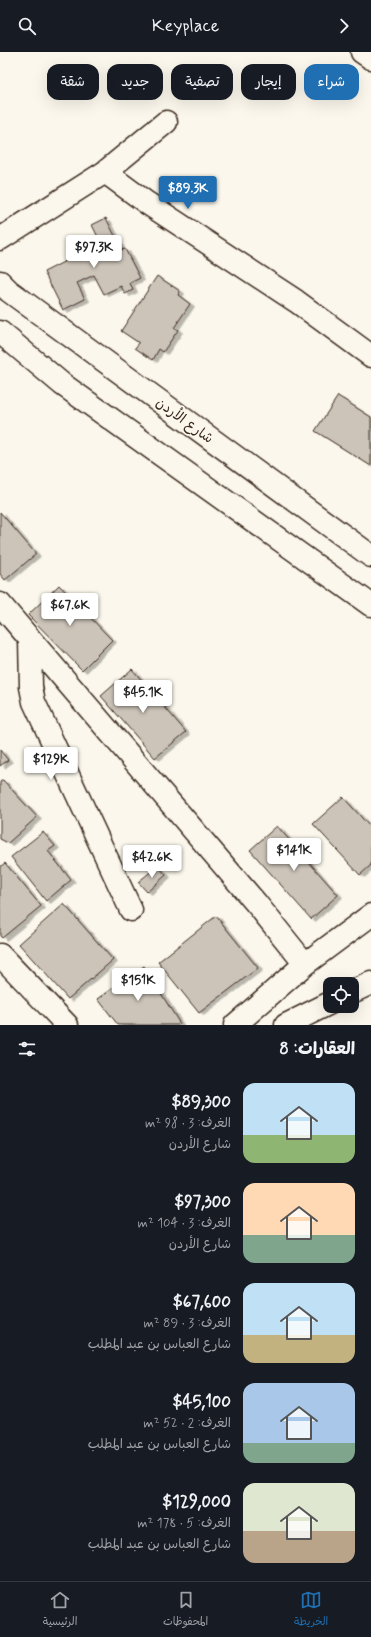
<!DOCTYPE html>
<html lang="ar">
<meta charset="utf-8">
<style>
body{margin:0;font-family:Mynerve,"Playpen Sans Arabic",sans-serif;background:#20242c;color:#f1f3f6;direction:rtl;height:100vh;display:flex;flex-direction:column;font-size:15px;white-space:nowrap}
*{box-sizing:border-box;margin:0}
p{font-size:13px;color:#9ea1a6}
.icon{flex:none;width:22px;height:22px;fill:none;stroke:currentColor;stroke-width:2;stroke-linecap:round;stroke-linejoin:round}
.map{position:relative;height:973px;overflow:hidden;direction:ltr}
.side{display:flex;flex-direction:column;background:#171b24;flex:1}
.side>*{flex:none}
.guide{position:absolute;left:12px;top:12px;width:347px;height:36px;direction:rtl;display:flex;gap:8px}
.fabs{position:absolute;left:323px;top:925px;display:grid;gap:8px}
.fabs a{display:grid;place-items:center;width:36px;height:36px;border-radius:8px;background:#171b24;box-shadow:0 4px 16px #0002;font-size:20px}
.price{position:absolute;translate:-50% -34px;padding:0 9px;border-radius:4px;background:#fff;color:#222;font-size:13px;line-height:26px;filter:drop-shadow(0 1px 2px #0008)}
.price::after{content:'';position:absolute;left:50%;top:24px;width:12px;height:9px;margin-left:-6px;background:inherit;clip-path:polygon(0 0,100% 0,50% 100%)}
.price.on{background:#1f6fb2;color:#fff}
ul{padding:0;list-style:none}
li{display:flex;align-items:center;gap:12px;height:100px;padding:0 16px}
li span{display:grid;place-items:center;flex:none;width:112px;height:80px;border-radius:12px;color:#555}
li>.icon{margin-inline-start:auto}
span .icon{width:48px;height:48px;fill:#fffc;stroke-width:1}
li b{font-size:17px}
h2{display:flex;justify-content:space-between;align-items:center;height:48px;padding:0 16px;font-size:17px}
.chip{padding:0 14px;border-radius:12px;background:#171b24;box-shadow:0 4px 16px #0002;font-size:14px;line-height:36px}
.chip.on{background:#1f6fb2;color:#fff}
header{display:flex;justify-content:space-between;align-items:center;height:52px;padding:0 16px;background:#171b24;font-size:18px;font-weight:600}
.dock{display:flex;justify-content:space-around;align-items:center;height:56px;border-top:1px solid #363941;background:#171b24;font-size:11px;color:#9ea1a6}
.dock a{display:grid;justify-items:center;gap:2px}
.dock .on{color:#1f6fb2}
.map>svg:first-child{display:block}
.building{fill:#ccc4b9;stroke:#3b2a1e;filter:url(#shadow)}
.lines{fill:none;stroke-linecap:round;stroke-linejoin:round}
.minor-casing{stroke:#3b2a1e;stroke-width:25}
.highway-casing{stroke:#3b2a1e;stroke-width:25}
.minor{stroke:#fbf7ec;stroke-width:22}
.highway{stroke:#fbf7ec;stroke-width:22}
.labels{text-anchor:middle;stroke-width:3.5;stroke-linejoin:round;paint-order:stroke}
.street-label{font-size:14px;fill:#3b2a1e;stroke:#fbf7ec}
</style>
<header><svg class="icon" aria-label="forward" viewBox="0 0 24 24"><path d="M9 5l7 7-7 7"/></svg>Keyplace<svg class="icon" aria-label="search" viewBox="0 0 24 24"><circle cx="10" cy="10" r="6"/><path d="M15 15l6 6"/></svg></header>
<div class="map">
<svg width="371" height="973" viewBox="0 0 371 973">
<defs>
<filter id="shadow"><feDropShadow dx="4.5" dy="2.5" stdDeviation="0" flood-color="#0004"/></filter>
</defs>
<rect width="100%" height="100%" fill="#fbf7ec"/>
<filter id="ink" filterUnits="userSpaceOnUse"><feTurbulence type="fractalNoise" baseFrequency=".025" numOctaves="2"/><feDisplacementMap in="SourceGraphic" scale="8" xChannelSelector="R" yChannelSelector="G"/><feConvolveMatrix kernelMatrix="1 2 1 2 8 2 1 2 1" color-interpolation-filters="sRGB"/></filter>
<g filter="url(#ink)">
<!-- building -->
<path class="building" d="M 106,166 L 122,198 L 125,197 L 140,226 L 130,231 L 133,238 L 125,242 L 121,234 L 104,242 L 94,223 L 77,231 L 85,247 L 63,258 L 44,220 L 101,191 L 92,173 Z
M 157,224 L 180,239 L 178,243 L 190,252 L 174,276 L 178,278 L 163,300 L 159,297 L 153,308 L 135,296 L 139,291 L 121,279 Z
M 338,344 L 371,365 L 371,414 L 315,379 Z
M 0,460 L 36,502 L 5,528 L 0,522 Z
M 59,533 L 112,588 L 82,618 L 28,563 Z
M 132,617 L 186,680 L 155,706 L 101,644 Z
M 0,698 L 8,708 L 0,714 Z
M 3,728 L 37,765 L 8,791 L 0,787 L 0,730 Z
M 343,745 L 371,776 L 371,813 L 360,823 L 313,772 Z
M 277,774 L 338,843 L 311,867 L 250,798 Z
M 43,780 L 55,794 L 48,799 L 71,828 L 46,849 L 11,805 Z
M 5,811 L 41,854 L 2,886 L 0,884 L 0,815 Z
M 158,814 L 166,823 L 147,840 L 138,830 Z
M 64,852 L 113,908 L 68,947 L 19,892 Z
M 216,864 L 258,916 L 199,961 L 158,910 Z
M 144,914 L 180,972 L 178,973 L 118,973 L 98,947 Z"/>
<g class="lines">
<!-- minor casing -->
<g class="minor-casing">
<path id="minor" d="M 362,0 L 371,6
M 105,120 L 166,70
M 0,187 L 105,120 L 147,151 L 296,249 L 371,304
M 0,552 L 256,851 L 305,912
M 30,587 L 31,635 L 34,650 L 131,858
M 0,903 L 67,973
M 352,940 L 371,931
M 235,973 L 305,912 L 371,863
M 286,973 L 330,951"/>
</g>
<!-- highway casing -->
<g class="highway-casing">
<path id="highway" d="M 0,230 L 9,239 L 371,504
M 0,280 L 62,332 L 371,553"/>
</g>
<!-- minor -->
<use href="#minor" class="minor"/>
<!-- highway -->
<use href="#highway" class="highway"/>
</g>
</g>
<g class="labels">
<!-- street labels -->
<g class="street-label">
<text transform="translate(185 368) rotate(36)" y="5">شارع الأردن</text>
</g>
</g>
</svg>
<div class="fabs">
<a><svg class="icon" aria-label="locate" viewBox="0 0 24 24"><circle cx="12" cy="12" r="6"/><path d="M12 2v4M12 18v4M2 12h4M18 12h4"/></svg></a>
</div>
<b class="price on" style="left:188px;top:158px">$89.3K</b>
<b class="price" style="left:94px;top:217px">$97.3K</b>
<b class="price" style="left:70px;top:575px">$67.6K</b>
<b class="price" style="left:143px;top:662px">$45.1K</b>
<b class="price" style="left:51px;top:729px">$129K</b>
<b class="price" style="left:294px;top:820px">$141K</b>
<b class="price" style="left:152px;top:827px">$42.6K</b>
<b class="price" style="left:138px;top:950px">$151K</b>
<div class="guide">
<a class="chip on">شراء</a>
<a class="chip">إيجار</a>
<a class="chip">تصفية</a>
<a class="chip">جديد</a>
<a class="chip">شقة</a>
</div>
</div>
<section class="side">
<h2>العقارات: 8<svg class="icon" aria-label="filters" viewBox="0 0 24 24"><path d="M4 7h16M4 17h16"/><circle cx="9" cy="7" r="2"/><circle cx="15" cy="17" r="2"/></svg></h2>
<ul>
<li><span style="background:linear-gradient(#bfe0f5 65%,#8fb573 0)"><svg class="icon" aria-label="home" viewBox="0 0 24 24"><path d="M3 11l9-7 9 7M6 9v11h12V9"/></svg></span><div><b>$89,300</b><p>الغرف: 3 · 98 m²</p><p>شارع الأردن</p></div></li>
<li><span style="background:linear-gradient(#ffd9b3 65%,#7fa58c 0)"><svg class="icon" aria-label="home" viewBox="0 0 24 24"><path d="M3 11l9-7 9 7M6 9v11h12V9"/></svg></span><div><b>$97,300</b><p>الغرف: 3 · 104 m²</p><p>شارع الأردن</p></div></li>
<li><span style="background:linear-gradient(#bfe0f5 65%,#c2b280 0)"><svg class="icon" aria-label="home" viewBox="0 0 24 24"><path d="M3 11l9-7 9 7M6 9v11h12V9"/></svg></span><div><b>$67,600</b><p>الغرف: 3 · 89 m²</p><p>شارع العباس بن عبد المطلب</p></div></li>
<li><span style="background:linear-gradient(#a9c7e8 75%,#7fa58c 0)"><svg class="icon" aria-label="home" viewBox="0 0 24 24"><path d="M3 11l9-7 9 7M6 9v11h12V9"/></svg></span><div><b>$45,100</b><p>الغرف: 2 · 52 m²</p><p>شارع العباس بن عبد المطلب</p></div></li>
<li><span style="background:linear-gradient(#dfe7d0 60%,#b9a48a 0)"><svg class="icon" aria-label="home" viewBox="0 0 24 24"><path d="M3 11l9-7 9 7M6 9v11h12V9"/></svg></span><div><b>$129,000</b><p>الغرف: 5 · 178 m²</p><p>شارع العباس بن عبد المطلب</p></div></li>
</ul>
</section>
<nav class="dock">
<a class="on"><svg class="icon" aria-label="map" viewBox="0 0 24 24"><path d="M3 6l6-2 6 2 6-2v14l-6 2-6-2-6 2zM9 4v14M15 6v14"/></svg>الخريطة</a>
<a><svg class="icon" aria-label="saved" viewBox="0 0 24 24"><path d="M7 4h10v16l-5-4-5 4z"/></svg>المحفوظات</a>
<a><svg class="icon" aria-label="home" viewBox="0 0 24 24"><path d="M3 11l9-7 9 7M6 9v11h12V9"/></svg>الرئيسية</a>
</nav>
